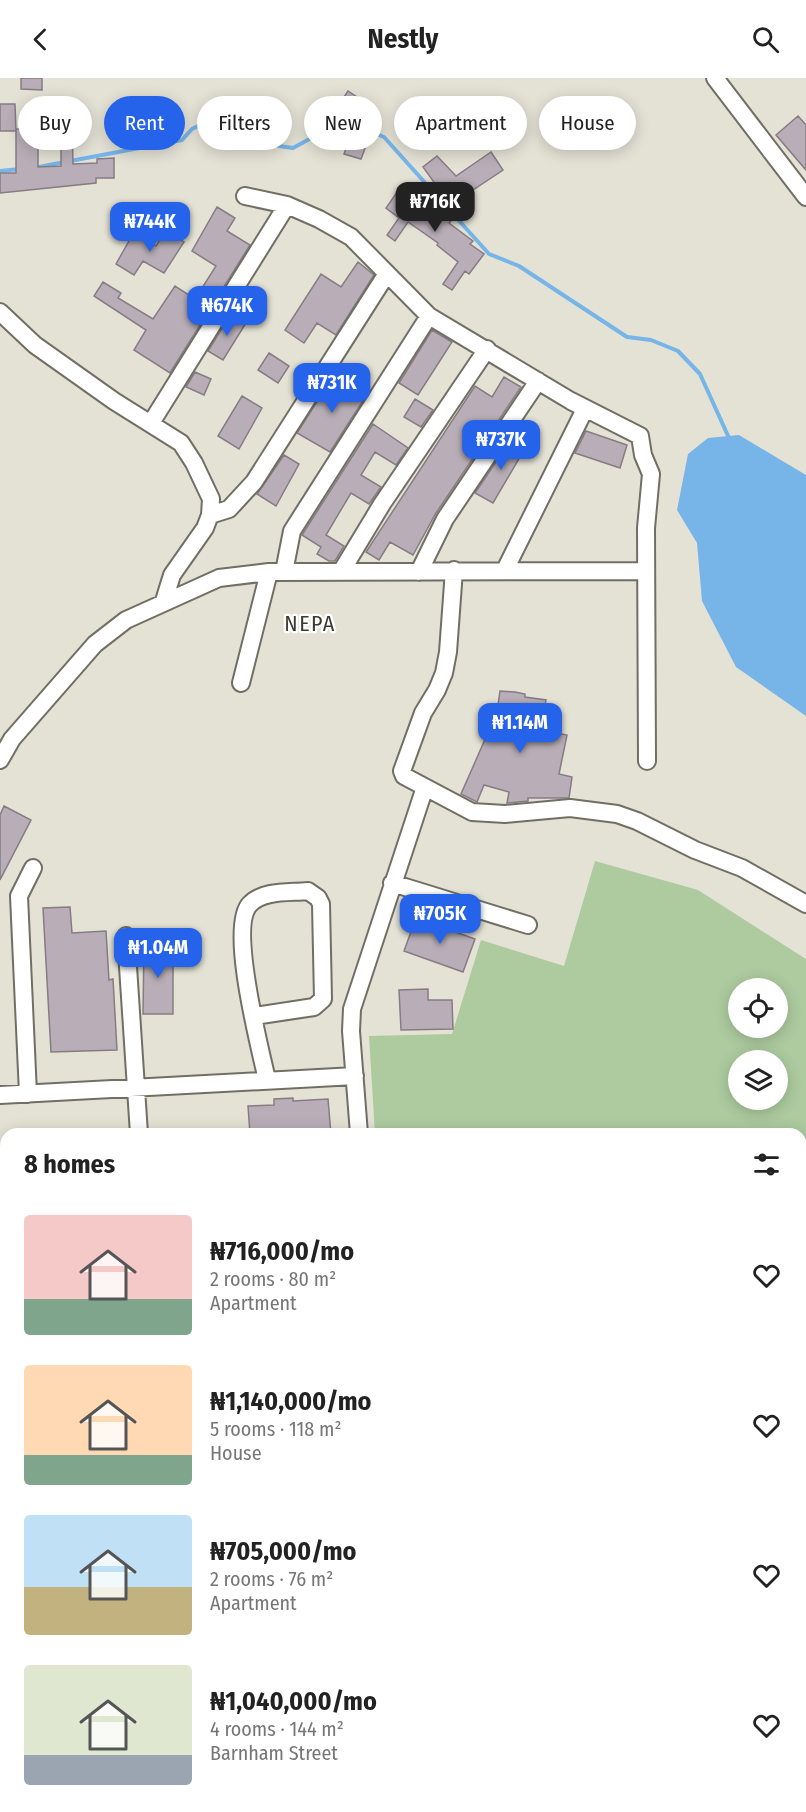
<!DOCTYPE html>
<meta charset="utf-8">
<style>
body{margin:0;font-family:"Fira Sans Condensed",sans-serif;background:#f2f2f2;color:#222;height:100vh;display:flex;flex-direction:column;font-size:22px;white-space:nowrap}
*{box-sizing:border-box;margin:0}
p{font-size:20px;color:#767676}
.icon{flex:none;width:33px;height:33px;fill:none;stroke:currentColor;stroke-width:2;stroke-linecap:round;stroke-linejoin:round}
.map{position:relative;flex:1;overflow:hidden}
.details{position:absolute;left:0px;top:1050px;width:807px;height:684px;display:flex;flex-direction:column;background:#fff;border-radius:18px 18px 0 0;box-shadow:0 3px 15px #0003}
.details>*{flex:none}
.guide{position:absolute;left:18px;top:18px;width:771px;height:54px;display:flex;gap:12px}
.buttons{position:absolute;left:728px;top:900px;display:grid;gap:12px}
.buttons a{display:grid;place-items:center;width:60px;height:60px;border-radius:50%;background:#fff;box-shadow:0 3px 15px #0003;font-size:30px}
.price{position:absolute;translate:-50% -51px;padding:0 14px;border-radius:12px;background:#2563eb;color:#fff;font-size:20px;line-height:39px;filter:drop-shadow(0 2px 3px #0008)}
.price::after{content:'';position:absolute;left:50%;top:36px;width:18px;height:14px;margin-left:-9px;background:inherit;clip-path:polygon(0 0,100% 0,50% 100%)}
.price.current{background:#222;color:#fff}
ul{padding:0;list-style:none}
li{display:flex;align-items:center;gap:18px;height:150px;padding:0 24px}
li span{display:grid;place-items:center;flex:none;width:168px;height:120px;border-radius:6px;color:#555}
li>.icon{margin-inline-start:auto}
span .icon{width:72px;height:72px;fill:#fffc;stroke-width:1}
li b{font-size:26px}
h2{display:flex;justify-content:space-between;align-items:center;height:72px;padding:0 24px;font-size:26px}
.chip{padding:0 21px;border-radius:27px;background:#fff;box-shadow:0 3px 15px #0003;font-size:21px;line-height:54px}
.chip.current{background:#2563eb;color:#fff}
header{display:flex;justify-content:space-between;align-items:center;height:78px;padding:0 24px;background:#fff;font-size:27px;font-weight:700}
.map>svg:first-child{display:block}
.green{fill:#adcb9f;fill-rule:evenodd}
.water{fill:#77b4e8}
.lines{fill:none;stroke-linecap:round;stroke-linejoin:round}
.stream{stroke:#77b4e8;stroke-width:4}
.building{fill:#b9aeb7;stroke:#857c84;stroke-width:1.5;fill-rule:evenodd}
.minor-casing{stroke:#716f64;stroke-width:20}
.minor{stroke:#fff;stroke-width:16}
.labels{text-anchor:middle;stroke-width:4.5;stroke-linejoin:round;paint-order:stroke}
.neighbourhood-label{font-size:22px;letter-spacing:1.5px;fill:#3c3a30;stroke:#fff}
</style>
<header><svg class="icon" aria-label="back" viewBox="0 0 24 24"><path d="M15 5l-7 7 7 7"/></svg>Nestly<svg class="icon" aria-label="search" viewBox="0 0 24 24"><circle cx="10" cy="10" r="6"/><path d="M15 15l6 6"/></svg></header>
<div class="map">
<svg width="806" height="1734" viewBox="0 0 806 1734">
<rect width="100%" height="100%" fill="#e4e2d5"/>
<!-- green -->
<path class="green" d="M 595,783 L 698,812 L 806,881 L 806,1530 L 801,1531 L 801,1056 L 375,1056 L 369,958 L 452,956 L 481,862 L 564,888 ZM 738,910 L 777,910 L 777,950 L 738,950 ZM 738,982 L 777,982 L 777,1022 L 738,1022 Z"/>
<!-- water -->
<path class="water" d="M 739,357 L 806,397 L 806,638 L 736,589 L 702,523 L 697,465 L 677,432 L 688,376 L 708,360 Z"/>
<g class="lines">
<!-- stream -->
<path class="stream" d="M 33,90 L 182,62 L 192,51 L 204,45 L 221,42 L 279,68 L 293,70 L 335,47 L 357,48 L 384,59 L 489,176 L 519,188 L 627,259 L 651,262 L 678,273 L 700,296 L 729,360
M 0,93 L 20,91"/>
</g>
<!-- building -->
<path class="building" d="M 21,0 L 42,0 L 42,12 L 21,11 Z
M 348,13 L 363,23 L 351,41 L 336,31 Z
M 228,21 L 246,29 L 240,45 L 221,37 Z
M 0,26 L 15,26 L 16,53 L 0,53 Z
M 798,38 L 806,47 L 806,92 L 776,57 Z
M 72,45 L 73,86 L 97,85 L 97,81 L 114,80 L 114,100 L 96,100 L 96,105 L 0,115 L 0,95 L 16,95 L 16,51 L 39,51 L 39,47 ZM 61,64 L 61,88 L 38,89 L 38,65 Z
M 353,52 L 370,57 L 361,81 L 344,76 Z
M 491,74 L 503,92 L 470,114 L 464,106 L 446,121 L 423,89 L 437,78 L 456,98 Z
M 400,110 L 451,143 L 449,145 L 473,163 L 470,166 L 484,176 L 469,196 L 465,193 L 452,212 L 443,206 L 458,184 L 437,167 L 438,165 L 408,144 L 395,163 L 387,157 L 399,140 L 386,130 Z
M 217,129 L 235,140 L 227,153 L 250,167 L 170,295 L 134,272 L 146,252 L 94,218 L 103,204 L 121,215 L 118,220 L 153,241 L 175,208 L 195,221 L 216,188 L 192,173 Z
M 166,152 L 184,164 L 164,195 L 143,183 L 134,197 L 116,186 L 134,154 L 156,168 Z
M 358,184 L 374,197 L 336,257 L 317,245 L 304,265 L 285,252 L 321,196 L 341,209 Z
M 231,236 L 246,245 L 223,282 L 208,273 Z
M 432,252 L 452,264 L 418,317 L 399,305 Z
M 269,275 L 289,288 L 278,305 L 258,292 Z
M 195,294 L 211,301 L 204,317 L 186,309 Z
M 334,297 L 366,318 L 330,374 L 297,355 Z
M 504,299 L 521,309 L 436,435 L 413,477 L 390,464 L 379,482 L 366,474 L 475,308 L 492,319 Z
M 242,318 L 262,330 L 239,371 L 218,358 Z
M 415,321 L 433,332 L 421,349 L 404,339 Z
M 373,346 L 408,370 L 396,387 L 375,374 L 361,397 L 381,409 L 369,426 L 351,415 L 326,457 L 344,468 L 335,483 L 329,483 L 317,476 L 321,469 L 302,457 Z
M 586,353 L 627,367 L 620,390 L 575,375 Z
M 513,359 L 527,367 L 493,425 L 475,415 Z
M 284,377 L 299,386 L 276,428 L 257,416 Z
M 500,613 L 515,614 L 525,616 L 525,619 L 546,622 L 541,652 L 567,657 L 559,696 L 572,699 L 569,720 L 528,720 L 528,723 L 507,725 L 509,714 L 484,707 L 477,724 L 461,716 L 497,634 Z
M 4,728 L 31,742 L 0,802 L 0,737 Z
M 70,829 L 72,855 L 106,853 L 109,902 L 113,901 L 117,972 L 51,974 L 43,830 Z
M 416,840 L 475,861 L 463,894 L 404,873 Z
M 144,865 L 173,865 L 173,936 L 143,936 Z
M 428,911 L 428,922 L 452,922 L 453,951 L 401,952 L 399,912 Z
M 293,1020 L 293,1023 L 328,1021 L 331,1056 L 250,1056 L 248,1028 L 274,1027 L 274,1021 Z"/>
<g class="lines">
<!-- minor casing -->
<g class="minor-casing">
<path id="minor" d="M 715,0 L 806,119
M 245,118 L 287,127 L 319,141 L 351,159 L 429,238 L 571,323 L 640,358 L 643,377 L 651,396 L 646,450 L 647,683
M 0,234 L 35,267 L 114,323 L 181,365 L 194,385 L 211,421 L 210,437 L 205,450 L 172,497 L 164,523
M 151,345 L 287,127
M 210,437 L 229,431 L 254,404 L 386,197
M 454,492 L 448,574 L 444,595 L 437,612 L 423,635 L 402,693 L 404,698 L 472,734 L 505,736 L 570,730 L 617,736 L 637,743 L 695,772 L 742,790 L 806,826
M 505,492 L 585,331
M 284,494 L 292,453 L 429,238
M 341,494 L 382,426 L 487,271
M 419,494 L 445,441 L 538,303
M 241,605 L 269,494
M 0,682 L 12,661 L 95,566 L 126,542 L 219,500 L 269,494 L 646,493
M 392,805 L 528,847
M 126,858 L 139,1056
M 254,938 L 314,929 L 323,921 L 321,826 L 318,820 L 308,813 C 290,815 263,812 250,826 C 228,848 260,970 267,1002
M 28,1016 L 19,818 L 33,790
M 0,1017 L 355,998
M 359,1056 L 351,953 L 352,931 L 425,709
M 801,1674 L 806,1674
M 0,1715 L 6,1714
M 178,1728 L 178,1734
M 401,1728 L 401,1734
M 619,1728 L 619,1734"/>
</g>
<!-- minor -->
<use href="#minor" class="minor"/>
</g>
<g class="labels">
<!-- neighbourhood labels -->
<g class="neighbourhood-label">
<text x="310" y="553">NEPA</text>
</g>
</g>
</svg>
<div class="buttons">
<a><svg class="icon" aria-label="locate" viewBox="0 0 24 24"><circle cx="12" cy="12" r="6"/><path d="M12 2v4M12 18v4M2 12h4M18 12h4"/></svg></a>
<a><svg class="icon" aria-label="layers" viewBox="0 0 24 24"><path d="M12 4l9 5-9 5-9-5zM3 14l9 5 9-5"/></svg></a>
</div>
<b class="price current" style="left:435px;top:155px">₦716K</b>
<b class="price" style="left:150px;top:175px">₦744K</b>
<b class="price" style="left:227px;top:259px">₦674K</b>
<b class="price" style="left:332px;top:336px">₦731K</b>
<b class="price" style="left:501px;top:393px">₦737K</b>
<b class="price" style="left:520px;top:676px">₦1.14M</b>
<b class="price" style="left:440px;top:867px">₦705K</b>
<b class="price" style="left:158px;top:901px">₦1.04M</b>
<div class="guide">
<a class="chip">Buy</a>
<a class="chip current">Rent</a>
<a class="chip">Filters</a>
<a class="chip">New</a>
<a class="chip">Apartment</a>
<a class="chip">House</a>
</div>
<section class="details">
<h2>8 homes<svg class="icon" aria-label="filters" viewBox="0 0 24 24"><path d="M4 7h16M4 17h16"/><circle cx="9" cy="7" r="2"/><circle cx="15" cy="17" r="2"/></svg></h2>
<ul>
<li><span style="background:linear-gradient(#f6c9c9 70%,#7fa58c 0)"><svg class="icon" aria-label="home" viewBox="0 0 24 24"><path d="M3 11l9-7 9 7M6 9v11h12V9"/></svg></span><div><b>₦716,000/mo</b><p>2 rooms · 80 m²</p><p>Apartment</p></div><svg class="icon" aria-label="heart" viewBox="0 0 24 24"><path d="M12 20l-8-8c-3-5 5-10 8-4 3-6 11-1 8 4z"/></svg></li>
<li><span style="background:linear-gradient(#ffd9b3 75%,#7fa58c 0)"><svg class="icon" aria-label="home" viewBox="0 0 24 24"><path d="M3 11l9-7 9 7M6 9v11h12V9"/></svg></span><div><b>₦1,140,000/mo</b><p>5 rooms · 118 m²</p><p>House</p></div><svg class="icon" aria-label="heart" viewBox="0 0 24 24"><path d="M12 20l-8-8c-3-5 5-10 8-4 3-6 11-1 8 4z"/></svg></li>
<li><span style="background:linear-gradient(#bfe0f5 60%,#c2b280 0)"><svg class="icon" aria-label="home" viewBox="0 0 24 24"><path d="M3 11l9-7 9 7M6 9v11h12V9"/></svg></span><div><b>₦705,000/mo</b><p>2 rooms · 76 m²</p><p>Apartment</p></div><svg class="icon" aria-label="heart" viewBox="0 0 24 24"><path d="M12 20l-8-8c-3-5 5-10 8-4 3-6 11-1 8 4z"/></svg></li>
<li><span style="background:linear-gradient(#dfe7d0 75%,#9aa5b1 0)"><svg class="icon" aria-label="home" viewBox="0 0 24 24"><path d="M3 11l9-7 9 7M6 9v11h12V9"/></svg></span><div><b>₦1,040,000/mo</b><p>4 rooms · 144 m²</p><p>Barnham Street</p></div><svg class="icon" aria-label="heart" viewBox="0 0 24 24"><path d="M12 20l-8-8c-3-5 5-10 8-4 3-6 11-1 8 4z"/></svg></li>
</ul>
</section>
</div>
